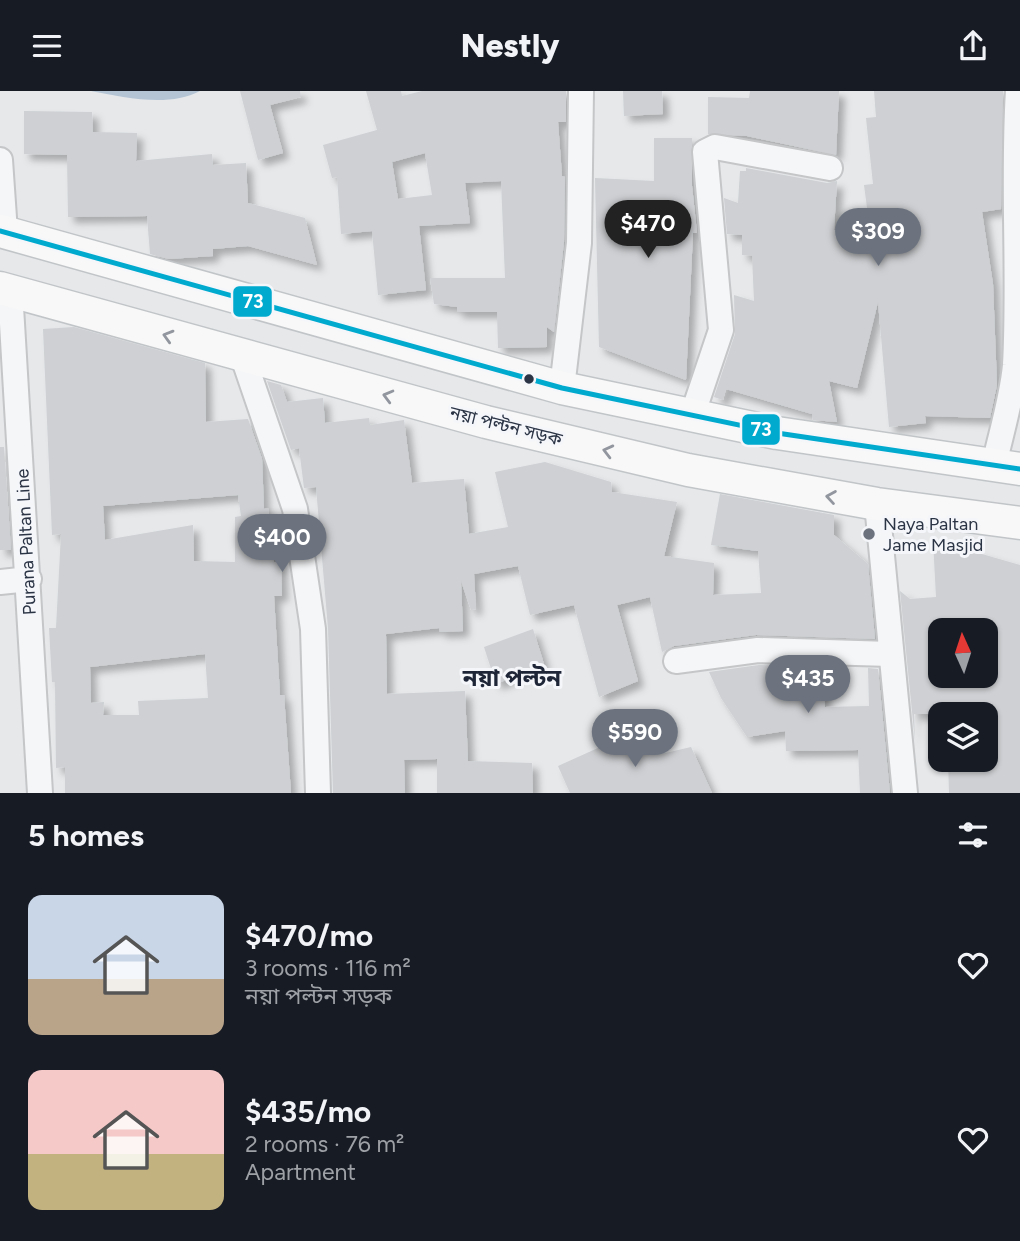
<!DOCTYPE html>
<meta charset="utf-8">
<style>
body{margin:0;font-family:Figtree,"Noto Sans Bengali",sans-serif;background:#20242c;color:#f1f3f6;height:100vh;display:flex;flex-direction:column;font-size:26px;white-space:nowrap}
*{box-sizing:border-box;margin:0}
p{font-size:23px;color:#9ea1a6}
.icon{flex:none;width:38px;height:38px;fill:none;stroke:currentColor;stroke-width:2;stroke-linecap:round;stroke-linejoin:round}
.map{position:relative;height:702px;overflow:hidden}
.drawer{display:flex;flex-direction:column;background:#171b24;flex:1}
.drawer>*{flex:none}
.needle{width:46px;rotate:357deg}
.buttons{position:absolute;left:928px;top:527px;display:grid;gap:14px}
.buttons a{display:grid;place-items:center;width:70px;height:70px;border-radius:14px;background:#171b24;box-shadow:0 2px 5px #0004;font-size:35px}
.price{position:absolute;translate:-50% -60px;padding:0 16px;border-radius:24px;background:#6c737f;color:#fff;font-size:23px;line-height:46px;filter:drop-shadow(0 2px 4px #0008)}
.price::after{content:'';position:absolute;left:50%;top:42px;width:21px;height:16px;margin-left:-10px;background:inherit;clip-path:polygon(0 0,100% 0,50% 100%)}
.price.on{background:#222;color:#fff}
ul{padding:0;list-style:none}
li{display:flex;align-items:center;gap:21px;height:175px;padding:0 28px}
li span{display:grid;place-items:center;flex:none;width:196px;height:140px;border-radius:14px;color:#555}
li>.icon{margin-inline-start:auto}
span .icon{width:84px;height:84px;fill:#fffc;stroke-width:1}
li b{font-size:30px}
h2{display:flex;justify-content:space-between;align-items:center;height:84px;padding:0 28px;font-size:30px}
header{display:flex;justify-content:space-between;align-items:center;height:91px;padding:0 28px;background:#171b24;font-size:32px;font-weight:800}
.map>svg:first-child{display:block}
.water{fill:#b4c4d5}
.building{fill:#ced0d3;fill-rule:evenodd;filter:url(#shadow)}
.lines{fill:none;stroke-linecap:round;stroke-linejoin:round}
.minor-casing{stroke:#c4c6c8;stroke-width:28}
.major-casing{stroke:#c2c5c8;stroke-width:35}
.minor{stroke:#f5f6f7;stroke-width:24}
.major{stroke:#f8f8f8;stroke-width:32}
.bus-1-casing{stroke:#f4f6f9;stroke-width:10}
.bus-1{stroke:#00a9ce;stroke-width:5}
.oneway{stroke:#92969e}
.bus-dot{fill:#2b3445;stroke:#f4f6f9;stroke-width:2.5}
.poi-dot{fill:#6c737f;stroke:#f4f6f9;stroke-width:2.5}
.labels{text-anchor:middle;stroke-width:6;stroke-linejoin:round;paint-order:stroke}
.street-label{font-size:18px;fill:#2b3445;stroke:#f4f6f9}
.poi-label{font-size:18px;fill:#2b3445;stroke:#f4f6f9;text-anchor:start}
.district-label{font-size:24px;font-weight:bold;fill:#1d2536;stroke:#f4f6f9}
.line-badge{stroke:#f4f6f9;stroke-width:2.5}
.badge-label{font-size:19px;text-anchor:middle;font-weight:bold;fill:#fff}
</style>
<header><svg class="icon" aria-label="menu" viewBox="0 0 24 24"><path d="M4 6h16M4 12h16M4 18h16"/></svg>Nestly<svg class="icon" aria-label="share" viewBox="0 0 24 24"><path d="M12 15V3M7 8l5-5 5 5M5 13v7h14v-7"/></svg></header>
<div class="map">
<svg width="1020" height="702" viewBox="0 0 1020 702">
<defs>
<filter id="shadow"><feDropShadow dx="6" dy="6" stdDeviation="3.5" flood-color="#0004"/></filter>
</defs>
<rect width="100%" height="100%" fill="#e6e8ea"/>
<!-- water -->
<path class="water" d="M 91,0 L 200,0 C 168,17 124,6 91,0 Z"/>
<!-- building -->
<path class="building" d="M 240,0 L 300,0 L 301,6 L 270,14 L 283,62 L 258,69 Z
M 366,0 L 401,0 L 402,5 L 422,0 L 566,0 L 566,31 L 558,31 L 562,85 L 565,86 L 564,151 L 554,241 L 547,236 L 547,256 L 498,257 L 497,221 L 457,221 L 457,216 L 434,213 L 430,187 L 505,187 L 501,90 L 465,92 L 470,132 L 419,135 L 426,199 L 378,204 L 372,140 L 341,143 L 337,86 L 332,87 L 323,54 L 377,39 ZM 425,62 L 432,104 L 398,108 L 392,71 Z
M 623,0 L 662,0 L 663,23 L 624,25 Z
M 750,0 L 839,0 L 836,64 L 747,45 L 708,43 L 708,6 L 749,7 Z
M 874,0 L 1003,0 L 1001,118 L 982,121 L 993,193 L 997,294 L 990,327 L 925,325 L 926,332 L 889,336 L 878,211 L 857,297 L 829,290 L 837,331 L 813,329 L 812,323 L 726,298 L 723,309 L 714,306 L 735,243 L 734,204 L 754,210 L 752,165 L 742,164 L 742,144 L 727,143 L 724,107 L 738,112 L 740,80 L 746,80 L 746,77 L 827,92 L 837,90 L 834,139 L 870,139 L 864,94 L 873,93 L 866,27 L 876,26 Z
M 24,20 L 92,21 L 93,41 L 137,42 L 136,70 L 212,63 L 213,74 L 246,72 L 248,112 L 305,127 L 317,174 L 248,155 L 213,158 L 213,165 L 169,168 L 150,163 L 147,125 L 68,126 L 67,64 L 24,63 Z
M 654,47 L 692,47 L 692,95 L 697,142 L 693,142 L 686,289 L 599,256 L 595,87 L 654,90 Z
M 74,236 L 205,272 L 206,331 L 248,328 L 262,368 L 264,418 L 268,417 L 274,471 L 281,471 L 282,505 L 274,505 L 280,604 L 284,604 L 291,702 L 65,702 L 65,676 L 56,677 L 55,591 L 52,591 L 49,537 L 56,537 L 61,443 L 52,444 L 43,238 ZM 238,404 L 241,425 L 235,426 L 235,471 L 194,470 L 193,434 L 105,449 L 103,415 ZM 205,563 L 208,607 L 138,610 L 139,624 L 103,624 L 104,611 L 91,612 L 90,576 Z
M 267,290 L 281,294 L 287,311 L 323,307 L 325,332 L 369,327 L 370,334 L 404,329 L 412,392 L 464,388 L 469,443 L 508,436 L 495,381 L 545,371 L 611,391 L 612,401 L 677,411 L 664,465 L 714,472 L 713,504 L 761,502 L 758,460 L 711,454 L 720,403 L 834,424 L 834,444 L 868,473 L 875,548 L 756,544 L 674,555 L 662,561 L 650,506 L 617,514 L 638,590 L 599,606 L 574,514 L 530,524 L 518,475 L 474,483 L 476,518 L 471,519 L 461,490 L 463,540 L 440,541 L 439,537 L 386,543 L 387,603 L 465,600 L 468,670 L 532,672 L 533,702 L 437,702 L 437,668 L 404,669 L 405,702 L 333,702 L 328,537 L 316,396 L 304,397 L 299,357 L 291,359 Z
M 0,356 L 4,356 L 11,459 L 0,459 Z
M 933,449 L 1020,474 L 1020,702 L 949,702 L 948,668 L 985,668 L 985,623 L 914,623 L 915,650 L 900,500 L 910,508 L 936,506 ZM 940,539 L 985,539 L 985,584 L 940,584 Z
M 533,538 L 544,573 L 496,593 L 484,556 Z
M 759,574 L 823,576 L 825,616 L 869,615 L 868,577 L 878,578 L 890,702 L 860,702 L 858,659 L 786,660 L 785,640 L 747,646 L 721,607 L 709,581 Z
M 649,634 L 657,664 L 691,656 L 712,702 L 570,702 L 558,675 Z"/>
<g class="lines">
<!-- minor casing -->
<g class="minor-casing">
<path id="minor" d="M 0,69 L 5,141
M 10,199 L 40,702
M 243,266 L 295,418 L 313,538 L 318,702
M 562,297 L 579,152 L 581,0
M 692,325 L 721,239 L 705,61 L 715,56 L 830,77
M 994,374 C 1001,342 1012,307 1015,274 C 1020,183 1012,91 1018,0
M 877,413 L 905,702
M 0,491 L 29,488
M 676,570 L 758,559 L 890,563"/>
</g>
<!-- major casing -->
<g class="major-casing">
<path id="major" d="M 0,140 L 562,297 L 777,342 L 1020,378
M 0,197 L 486,331 L 688,379 L 877,413 L 1020,432"/>
</g>
<!-- minor -->
<use href="#minor" class="minor"/>
<!-- major -->
<use href="#major" class="major"/>
<!-- bus-1 casing -->
<g class="bus-1-casing">
<path id="bus-1" d="M 0,140 L 562,297 L 777,342 L 1020,378"/>
</g>
<!-- bus-1 -->
<use href="#bus-1" class="bus-1"/>
</g>
<!-- one-way arrows -->
<defs><path id="oneway-chevron" d="M-2-3.5L2.5 0L-2 3.5" fill="none" stroke-width="1.6" stroke-linecap="round" stroke-linejoin="round" transform="scale(1.75)"/></defs>
<g class="oneway">
<use href="#oneway-chevron" transform="translate(168 245) rotate(-164)"/>
<use href="#oneway-chevron" transform="translate(388 305) rotate(-165)"/>
<use href="#oneway-chevron" transform="translate(608 360) rotate(-166)"/>
<use href="#oneway-chevron" transform="translate(831 406) rotate(-171)"/>
</g>
<!-- markers -->
<circle class="bus-dot" cx="529" cy="288" r="6"/>
<circle class="poi-dot" cx="869" cy="443" r="7"/>
<g class="labels">
<!-- street labels -->
<g class="street-label">
<text transform="translate(506 335) rotate(14)" y="6">নয়া পল্টন সড়ক</text>
<text transform="translate(26 451) rotate(-93)" y="6">Purana Paltan Line</text>
</g>
<!-- poi labels -->
<g class="poi-label">
<text x="883" y="439">Naya Paltan<tspan x="883" dy="21">Jame Masjid</tspan></text>
</g>
<!-- district labels -->
<g class="district-label">
<text x="512" y="595">নয়া পল্টন</text>
</g>
</g>
<g class="line-badge">
<rect x="232" y="194" width="41" height="33" rx="7" fill="#00a9ce"/>
<rect x="741" y="322" width="40" height="33" rx="7" fill="#00a9ce"/>
</g>
<g class="badge-label">
<text x="253" y="217">73</text>
<text x="761" y="345">73</text>
</g>
</svg>
<div class="buttons">
<a><svg class="needle" viewBox="-14 -14 28 28"><path d="M0-13l5 13h-10z" fill="#e53935"/><path d="M0 13l5-13h-10z" fill="#9ea1a6"/></svg></a>
<a><svg class="icon" aria-label="layers" viewBox="0 0 24 24"><path d="M12 4l9 5-9 5-9-5zM3 14l9 5 9-5"/></svg></a>
</div>
<b class="price on" style="left:648px;top:169px">$470</b>
<b class="price" style="left:878px;top:177px">$309</b>
<b class="price" style="left:282px;top:483px">$400</b>
<b class="price" style="left:808px;top:624px">$435</b>
<b class="price" style="left:635px;top:678px">$590</b>
</div>
<section class="drawer">
<h2>5 homes<svg class="icon" aria-label="filters" viewBox="0 0 24 24"><path d="M4 7h16M4 17h16"/><circle cx="9" cy="7" r="2"/><circle cx="15" cy="17" r="2"/></svg></h2>
<ul>
<li><span style="background:linear-gradient(#c9d6e8 60%,#b9a48a 0)"><svg class="icon" aria-label="home" viewBox="0 0 24 24"><path d="M3 11l9-7 9 7M6 9v11h12V9"/></svg></span><div><b>$470/mo</b><p>3 rooms · 116 m²</p><p>নয়া পল্টন সড়ক</p></div><svg class="icon" aria-label="heart" viewBox="0 0 24 24"><path d="M12 20l-8-8c-3-5 5-10 8-4 3-6 11-1 8 4z"/></svg></li>
<li><span style="background:linear-gradient(#f6c9c9 60%,#c2b280 0)"><svg class="icon" aria-label="home" viewBox="0 0 24 24"><path d="M3 11l9-7 9 7M6 9v11h12V9"/></svg></span><div><b>$435/mo</b><p>2 rooms · 76 m²</p><p>Apartment</p></div><svg class="icon" aria-label="heart" viewBox="0 0 24 24"><path d="M12 20l-8-8c-3-5 5-10 8-4 3-6 11-1 8 4z"/></svg></li>
</ul>
</section>
